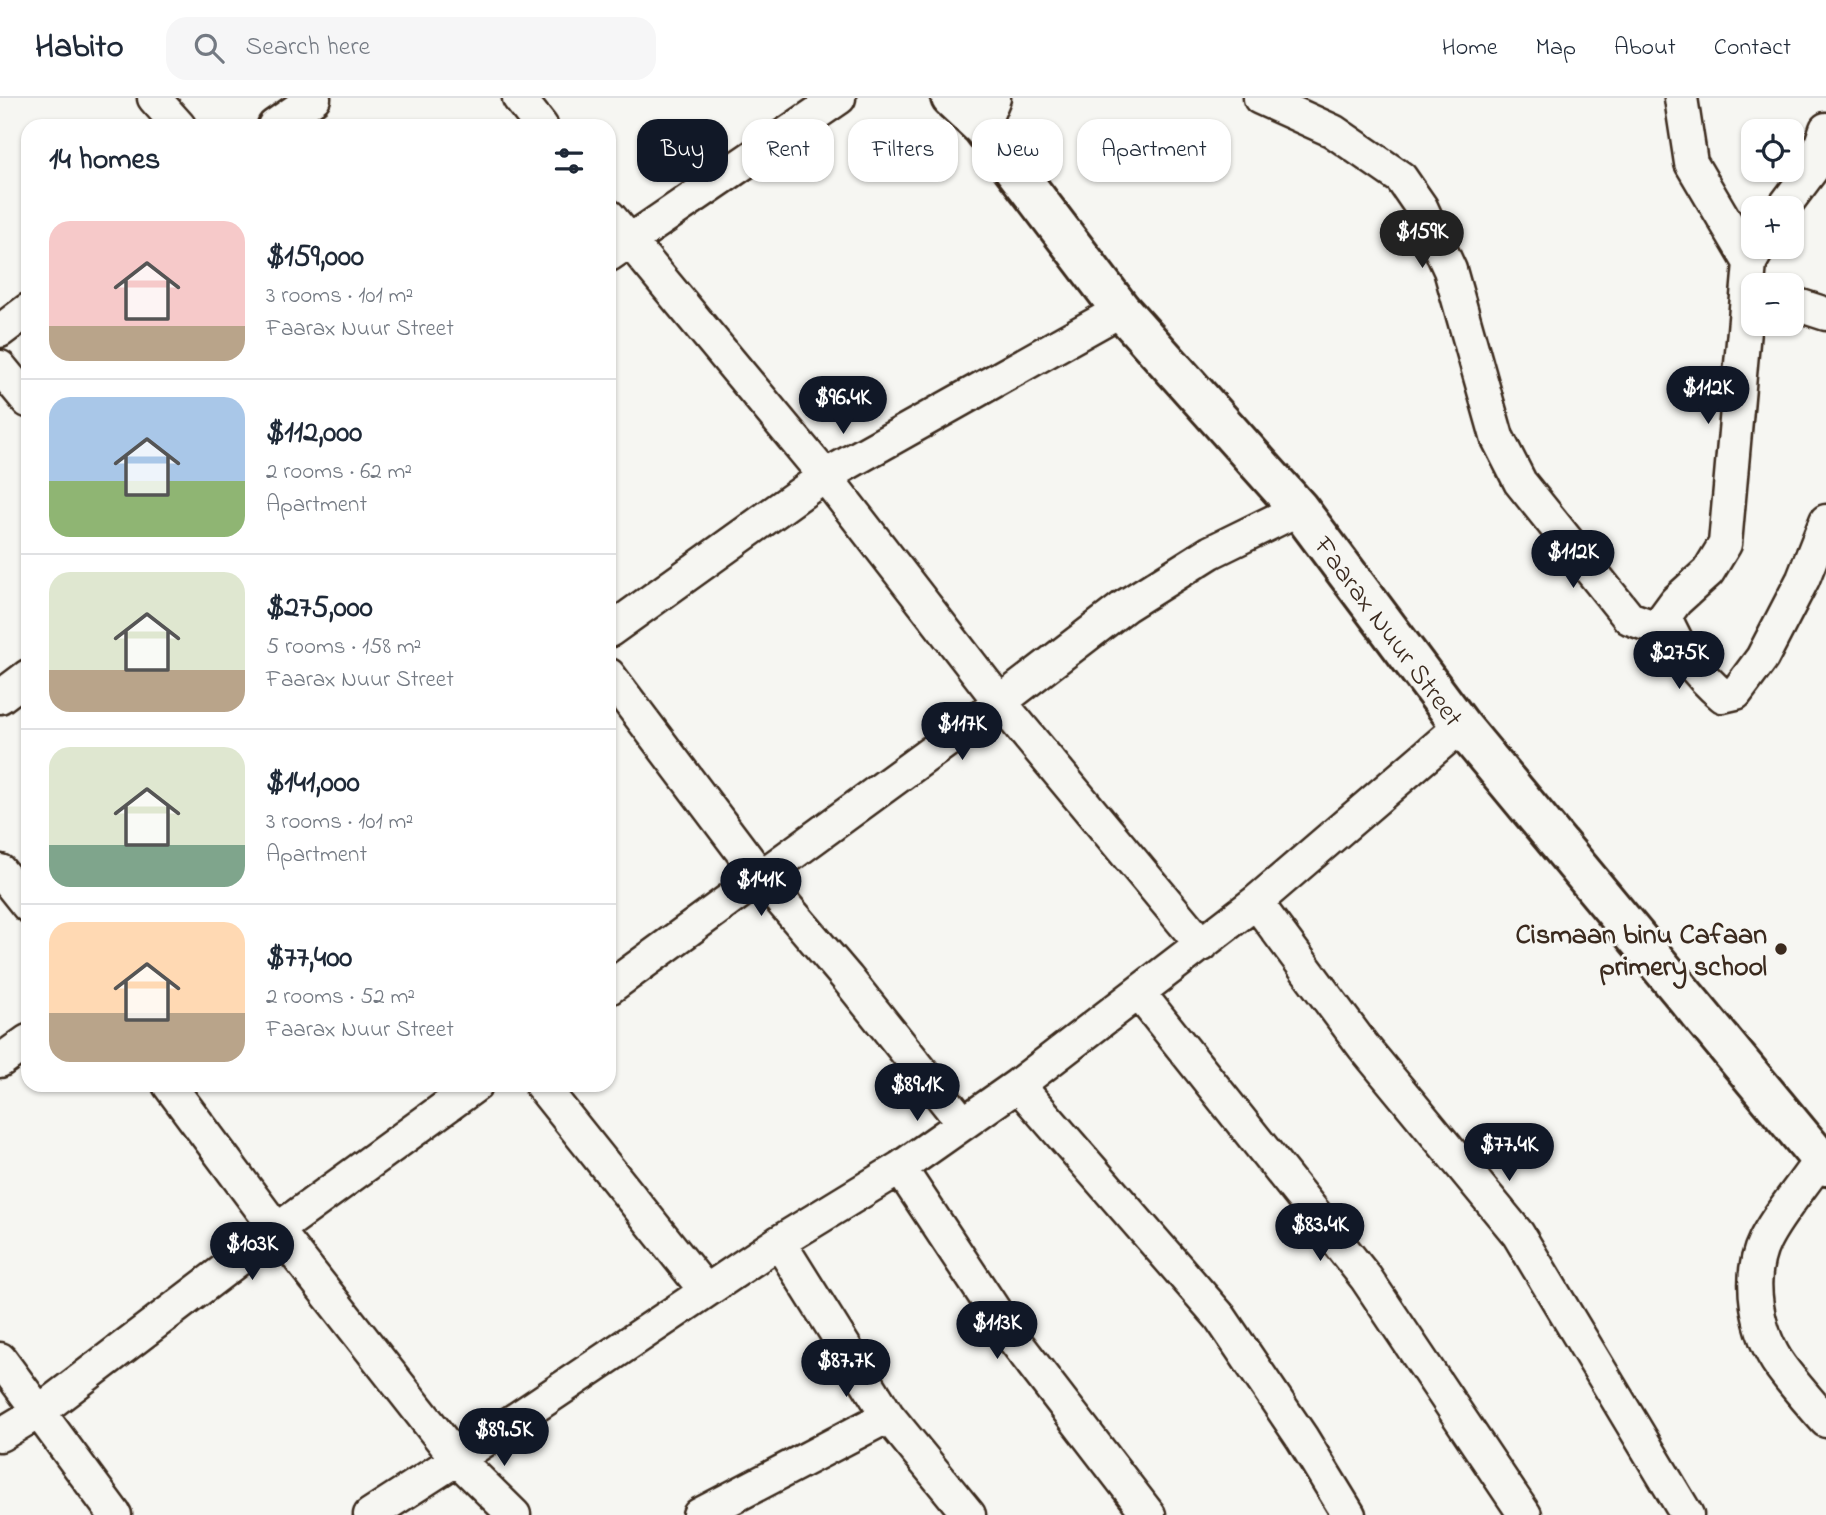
<!DOCTYPE html>
<meta charset="utf-8">
<style>
body{margin:0;font-family:"Indie Flower",sans-serif;background:#f6f6f7;color:#1f2937;height:100vh;display:flex;flex-direction:column;font-size:26px;white-space:nowrap}
*{box-sizing:border-box;margin:0}
p{font-size:23px;color:#747a83}
.icon{flex:none;width:38px;height:38px;fill:none;stroke:currentColor;stroke-width:2;stroke-linecap:round;stroke-linejoin:round}
.map{position:relative;flex:1;overflow:hidden}
.drawer{position:absolute;left:21px;top:21px;width:595px;height:973px;display:flex;flex-direction:column;background:#fff;border-radius:21px;box-shadow:0 2px 5px #0004}
.drawer>*{flex:none}
.banner{position:absolute;left:637px;top:21px;width:665px;height:63px;display:flex;gap:14px}
.fabs{position:absolute;left:1741px;top:21px;display:grid;gap:14px}
.fabs a{display:grid;place-items:center;width:63px;height:63px;border-radius:14px;background:#fff;box-shadow:0 2px 5px #0004;font-size:35px}
.price{position:absolute;translate:-50% -60px;padding:0 16px;border-radius:24px;background:#111827;color:#fff;font-size:23px;line-height:46px;filter:drop-shadow(0 2px 4px #0008)}
.price::after{content:'';position:absolute;left:50%;top:42px;width:21px;height:16px;margin-left:-10px;background:inherit;clip-path:polygon(0 0,100% 0,50% 100%)}
.price.on{background:#222;color:#fff}
ul{padding:0;list-style:none}
li{display:flex;align-items:center;gap:21px;height:175px;padding:0 28px}
li+li{border-top:2px solid #e0e1e3}
li span{display:grid;place-items:center;flex:none;width:196px;height:140px;border-radius:21px;color:#555}
li>.icon{margin-inline-start:auto}
span .icon{width:84px;height:84px;fill:#fffc;stroke-width:1}
li b{font-size:30px}
h2{display:flex;justify-content:space-between;align-items:center;height:84px;padding:0 28px;font-size:30px}
.pill{padding:0 24px;border-radius:21px;background:#fff;box-shadow:0 2px 5px #0004;font-size:24px;line-height:63px}
.pill.on{background:#111827;color:#fff}
header{display:flex;align-items:center;gap:42px;box-sizing:border-box;height:98px;padding:0 35px;background:#fff;border-bottom:2px solid #e0e1e3}
header strong{font-size:33px}
nav{display:flex;gap:38px;margin-inline-start:auto;font-size:24px}
.search{width:490px;height:63px;background:#f6f6f7;display:flex;align-items:center;gap:18px;box-sizing:border-box;padding:0 24px;border-radius:21px;color:#747a83;font-size:26px}
.map>svg:first-child{display:block}
.lines{fill:none;stroke-linecap:round;stroke-linejoin:round}
.street-casing{stroke:#3b2a1e;stroke-width:37}
.secondary-casing{stroke:#3b2a1e;stroke-width:44}
.street{stroke:#f6f6f2;stroke-width:32}
.secondary{stroke:#f6f6f2;stroke-width:38}
.poi-dot{fill:#3b2a1e;stroke:#f6f6f2;stroke-width:2.5}
.labels{text-anchor:middle;stroke-width:6;stroke-linejoin:round;paint-order:stroke}
.street-label{font-size:28px;fill:#3b2a1e;stroke:#f6f6f2}
.poi-label{font-size:28px;font-weight:bold;fill:#3b2a1e;stroke:#f6f6f2;text-anchor:end}
</style>
<header>
<strong>Habito</strong>
<div class="search"><svg class="icon" aria-label="search" viewBox="0 0 24 24"><circle cx="10" cy="10" r="6"/><path d="M15 15l6 6"/></svg>Search here</div>
<nav><a>Home</a><a>Map</a><a>About</a><a>Contact</a></nav>
</header>
<div class="map">
<svg width="1826" height="1417" viewBox="0 0 1826 1417">
<rect width="100%" height="100%" fill="#f6f6f2"/>
<filter id="ink" filterUnits="userSpaceOnUse"><feTurbulence type="fractalNoise" baseFrequency=".0143" numOctaves="2"/><feDisplacementMap in="SourceGraphic" scale="14" xChannelSelector="R" yChannelSelector="G"/><feConvolveMatrix kernelMatrix="1 2 1 2 8 2 1 2 1" color-interpolation-filters="sRGB"/></filter>
<g filter="url(#ink)">
<g class="lines">
<!-- street casing -->
<g class="street-casing">
<path id="street" d="M 154,0 L 179,28
M 519,0 L 541,28
M 1260,0 L 1333,33 L 1401,80 L 1421,109 L 1450,172 L 1497,339 L 1520,384 L 1629,520 L 1673,536
M 1681,0 L 1691,65 L 1750,165
M 274,28 L 314,0
M 982,29 L 994,0
M 1783,110 L 1813,70 L 1826,31
M 609,118 L 825,378 L 1000,604 L 1202,847
M 1759,149 L 1750,165 L 1725,446 L 1708,474 L 1676,503 L 1665,518 C 1678,551 1696,575 1723,598 L 1736,595 L 1762,560 L 1803,481 L 1826,423
M 609,157 L 839,0
M 1792,205 L 1826,216
M 0,233 L 28,212
M 0,269 L 28,303
M 609,533 L 825,378 L 1121,212
M 609,577 L 761,779 L 847,880 L 963,1025
M 0,599 L 28,578
M 0,773 L 28,808
M 1256,804 L 1363,948 L 1518,1136 L 1687,1417
M 609,890 L 1000,604 L 1125,508 L 1211,454 L 1299,411
M 1139,895 L 1366,1180 L 1525,1417
M 0,963 L 28,943
M 169,987 L 277,1132 L 457,1361 L 514,1417
M 541,987 L 705,1192
M 1018,987 L 1220,1219 L 1302,1340 L 1349,1417
M 1820,1062 C 1804,1086 1777,1117 1765,1142 C 1746,1180 1757,1236 1781,1269 C 1795,1288 1811,1306 1826,1323
M 900,1070 L 1012,1239 L 1149,1417
M 779,1144 L 888,1318 L 969,1417
M 0,1261 L 115,1417
M 0,1337 L 40,1313 L 277,1132 L 476,987
M 370,1417 L 457,1361 L 779,1144 L 900,1070 L 1018,987 L 1256,804 L 1461,628
M 699,1417 L 888,1318"/>
</g>
<!-- secondary casing -->
<g class="secondary-casing">
<g id="secondary">
<path id="s1" d="M 951,0 L 982,29 L 1121,212 L 1299,411 L 1461,628 L 1826,1068"/>
</g>
</g>
<!-- street -->
<use href="#street" class="street"/>
<!-- secondary -->
<use href="#secondary" class="secondary"/>
</g>
</g>
<!-- markers -->
<circle class="poi-dot" cx="1781" cy="851" r="7"/>
<g class="labels">
<!-- street labels -->
<g class="street-label">
<text dy="10" stroke="none"><textPath href="#s1" startOffset="691">Faarax Nuur Street</textPath></text>
</g>
<!-- poi labels -->
<g class="poi-label">
<text x="1767" y="845">Cismaan binu Cafaan<tspan x="1767" dy="32">primery school</tspan></text>
</g>
</g>
</svg>
<div class="fabs">
<a><svg class="icon" aria-label="locate" viewBox="0 0 24 24"><circle cx="12" cy="12" r="6"/><path d="M12 2v4M12 18v4M2 12h4M18 12h4"/></svg></a>
<a>+</a>
<a>−</a>
</div>
<b class="price on" style="left:1422px;top:172px">$159K</b>
<b class="price" style="left:1708px;top:328px">$112K</b>
<b class="price" style="left:843px;top:338px">$96.4K</b>
<b class="price" style="left:1573px;top:492px">$112K</b>
<b class="price" style="left:1679px;top:593px">$275K</b>
<b class="price" style="left:962px;top:664px">$117K</b>
<b class="price" style="left:761px;top:820px">$141K</b>
<b class="price" style="left:917px;top:1025px">$89.1K</b>
<b class="price" style="left:1509px;top:1085px">$77.4K</b>
<b class="price" style="left:1320px;top:1165px">$83.4K</b>
<b class="price" style="left:252px;top:1184px">$103K</b>
<b class="price" style="left:997px;top:1263px">$113K</b>
<b class="price" style="left:846px;top:1301px">$87.7K</b>
<b class="price" style="left:504px;top:1370px">$89.5K</b>
<div class="banner">
<a class="pill on">Buy</a>
<a class="pill">Rent</a>
<a class="pill">Filters</a>
<a class="pill">New</a>
<a class="pill">Apartment</a>
</div>
<section class="drawer">
<h2>14 homes<svg class="icon" aria-label="filters" viewBox="0 0 24 24"><path d="M4 7h16M4 17h16"/><circle cx="9" cy="7" r="2"/><circle cx="15" cy="17" r="2"/></svg></h2>
<ul>
<li><span style="background:linear-gradient(#f6c9c9 75%,#b9a48a 0)"><svg class="icon" aria-label="home" viewBox="0 0 24 24"><path d="M3 11l9-7 9 7M6 9v11h12V9"/></svg></span><div><b>$159,000</b><p>3 rooms · 101 m²</p><p>Faarax Nuur Street</p></div></li>
<li><span style="background:linear-gradient(#a9c7e8 60%,#8fb573 0)"><svg class="icon" aria-label="home" viewBox="0 0 24 24"><path d="M3 11l9-7 9 7M6 9v11h12V9"/></svg></span><div><b>$112,000</b><p>2 rooms · 62 m²</p><p>Apartment</p></div></li>
<li><span style="background:linear-gradient(#dfe7d0 70%,#b9a48a 0)"><svg class="icon" aria-label="home" viewBox="0 0 24 24"><path d="M3 11l9-7 9 7M6 9v11h12V9"/></svg></span><div><b>$275,000</b><p>5 rooms · 158 m²</p><p>Faarax Nuur Street</p></div></li>
<li><span style="background:linear-gradient(#dfe7d0 70%,#7fa58c 0)"><svg class="icon" aria-label="home" viewBox="0 0 24 24"><path d="M3 11l9-7 9 7M6 9v11h12V9"/></svg></span><div><b>$141,000</b><p>3 rooms · 101 m²</p><p>Apartment</p></div></li>
<li><span style="background:linear-gradient(#ffd9b3 65%,#b9a48a 0)"><svg class="icon" aria-label="home" viewBox="0 0 24 24"><path d="M3 11l9-7 9 7M6 9v11h12V9"/></svg></span><div><b>$77,400</b><p>2 rooms · 52 m²</p><p>Faarax Nuur Street</p></div></li>
</ul>
</section>
</div>
